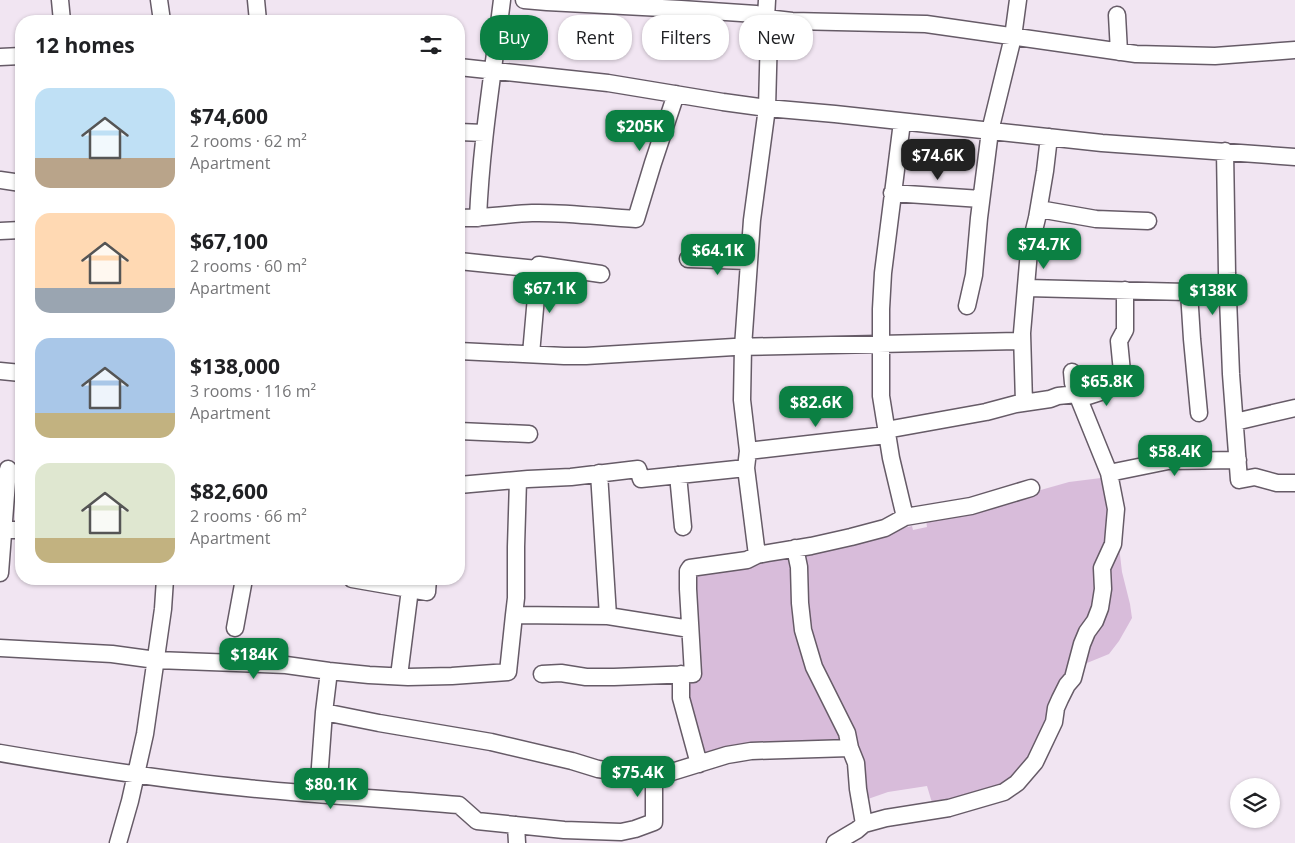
<!DOCTYPE html>
<meta charset="utf-8">
<style>
body{margin:0;font-family:"Open Sans",sans-serif;background:#f2f2f2;color:#202124;height:100vh;display:flex;flex-direction:column;font-size:19px;white-space:nowrap}
*{box-sizing:border-box;margin:0}
p{font-size:16px;color:#757577}
.icon{flex:none;width:28px;height:28px;fill:none;stroke:currentColor;stroke-width:2;stroke-linecap:round;stroke-linejoin:round}
.map{position:relative;flex:1;overflow:hidden}
.side{position:absolute;left:15px;top:15px;width:450px;height:570px;display:flex;flex-direction:column;background:#fff;border-radius:20px;box-shadow:0 1px 4px #0004}
.side>*{flex:none}
.top-card{position:absolute;left:480px;top:15px;width:475px;height:45px;display:flex;gap:10px}
.tools{position:absolute;left:1230px;top:778px;display:grid;gap:10px}
.tools a{display:grid;place-items:center;width:50px;height:50px;border-radius:50%;background:#fff;box-shadow:0 1px 4px #0004;font-size:25px}
.price{position:absolute;translate:-50% -42px;padding:0 11px;border-radius:10px;background:#0b8043;color:#fff;font-size:16px;line-height:32px;filter:drop-shadow(0 1px 2px #0008)}
.price::after{content:'';position:absolute;left:50%;top:30px;width:15px;height:11px;margin-left:-8px;background:inherit;clip-path:polygon(0 0,100% 0,50% 100%)}
.price.current{background:#222;color:#fff}
ul{padding:0;list-style:none}
li{display:flex;align-items:center;gap:15px;height:125px;padding:0 20px}
li span{display:grid;place-items:center;flex:none;width:140px;height:100px;border-radius:15px;color:#555}
li>.icon{margin-inline-start:auto}
span .icon{width:60px;height:60px;fill:#fffc;stroke-width:1}
li b{font-size:21px}
h2{display:flex;justify-content:space-between;align-items:center;height:60px;padding:0 20px;font-size:21px}
.pill{padding:0 18px;border-radius:20px;background:#fff;box-shadow:0 1px 4px #0004;font-size:18px;line-height:45px}
.pill.current{background:#0b8043;color:#fff}
.map>svg:first-child{display:block}
.green{fill:#d8bcda}
.lines{fill:none;stroke-linecap:round;stroke-linejoin:round}
.minor-casing{stroke:#665b67;stroke-width:19}
.minor{stroke:#fff;stroke-width:16}
</style>
<div class="map">
<svg width="1295" height="843" viewBox="0 0 1295 843">
<rect width="100%" height="100%" fill="#f1e5f2"/>
<!-- green -->
<path class="green" d="M 1101,478 L 1105,483 L 1117,529 L 1122,572 L 1130,604 L 1132,618 L 1119,641 L 1109,654 L 1087,663 L 1066,679 L 1051,724 L 1014,781 L 933,806 L 927,786 L 888,792 L 868,799 L 864,766 L 857,742 L 703,755 L 695,738 L 686,679 L 691,570 L 881,533 L 912,526 L 913,530 L 927,527 L 926,520 L 1002,501 L 1069,482 Z"/>
<g class="lines">
<!-- minor casing -->
<g class="minor-casing">
<path id="minor" d="M 60,0 L 62,21
M 159,0 L 162,21
M 256,0 L 258,21
M 524,0 L 547,2 L 681,9 L 756,14 L 766,18 L 792,21 L 926,24 L 1136,54 L 1215,56 L 1295,50
M 1117,15 L 1119,52
M 0,57 L 21,56
M 459,67 L 608,83 L 723,102 L 767,108 L 835,114 L 1102,143 L 1295,157
M 902,122 L 883,273 L 881,309 L 881,396 L 891,458 L 905,517
M 459,132 L 484,133
M 1225,151 L 1227,273 L 1231,374 L 1239,480 L 1255,477 L 1277,483 L 1295,483
M 0,180 L 21,183
M 892,193 L 981,199
M 1039,209 L 1096,219 L 1148,221
M 459,218 C 483,218 507,214 532,213 C 566,212 601,217 636,219 L 653,163 L 676,94
M 478,218 C 481,145 493,73 502,0
M 0,231 L 21,230
M 688,259 L 749,261
M 459,261 L 537,269
M 1027,288 L 1227,293
M 1189,292 L 1192,339 L 1199,413
M 967,306 L 974,275 L 979,218 L 990,131 L 1013,37 L 1018,0
M 459,351 L 564,356 L 586,356 L 734,347 L 1022,341
M 531,354 L 536,297 L 537,269 L 539,265 L 601,274
M 0,371 L 21,373
M 1079,399 L 1104,391 L 1123,382 L 1119,341 L 1125,330 L 1125,290
M 1024,403 L 1022,333 L 1029,251 L 1037,218 L 1045,171 L 1049,137
M 1235,422 L 1295,408
M 886,430 L 986,412 L 1016,404 L 1050,399 L 1058,396 L 1077,394
M 459,431 L 529,434
M 748,451 L 887,435
M 599,473 L 608,616
M 1109,473 L 1168,461 L 1238,460
M 678,475 L 683,527
M 459,485 L 528,479 L 571,477 L 638,469 L 641,479 L 746,468
M 0,530 L 21,530
M 795,548 L 799,567 L 800,603 L 803,630 L 814,667 L 847,733 L 850,748 L 856,763 L 858,789 L 864,824
M 757,555 L 746,468 L 748,451 L 742,400 L 743,347 L 752,220 L 767,108 L 769,33 L 766,18 L 767,0
M 0,573 L 8,469
M 352,579 L 427,592 L 428,579
M 514,615 L 608,616 L 690,629
M 235,628 L 244,579
M 0,648 L 112,654 L 156,660 L 286,665 L 329,671 L 369,675 L 408,677 L 452,676 L 508,672 L 514,615 L 516,598 L 516,547 L 518,480
M 542,674 L 561,673 L 586,677 L 614,677 L 693,674 L 688,589 L 688,571 L 690,568 L 747,560 L 757,555 L 768,553 L 811,546 L 851,537 L 885,528 L 905,517 L 971,506 L 1031,488
M 681,674 L 681,698 L 699,764
M 399,676 L 410,589
M 324,712 L 379,723 L 491,742 L 572,761 L 598,769 L 636,774 L 662,775 L 727,755 L 751,751 L 850,748
M 0,753 C 82,767 164,780 247,788 C 318,795 388,799 459,805 L 477,821 L 564,830 L 621,832 L 635,829 L 654,822 L 654,775
M 318,794 L 324,712 L 329,671
M 516,825 L 517,843
M 118,843 L 130,801 L 145,734 L 163,609 L 165,579
M 835,843 L 857,830 L 864,824 L 886,818 L 949,808 L 1004,792 L 1017,783 L 1035,762 L 1054,722 L 1056,708 L 1060,699 L 1067,685 L 1073,678 L 1082,644 L 1087,632 L 1095,621 L 1100,608 L 1103,589 L 1102,568 L 1113,544 L 1114,532 L 1116,509 L 1109,473 L 1079,399 L 1073,383 L 1072,372"/>
</g>
<!-- minor -->
<use href="#minor" class="minor"/>
</g>
</svg>
<div class="tools">
<a><svg class="icon" aria-label="layers" viewBox="0 0 24 24"><path d="M12 4l9 5-9 5-9-5zM3 14l9 5 9-5"/></svg></a>
</div>
<b class="price" style="left:640px;top:152px">$205K</b>
<b class="price current" style="left:938px;top:181px">$74.6K</b>
<b class="price" style="left:1044px;top:270px">$74.7K</b>
<b class="price" style="left:718px;top:276px">$64.1K</b>
<b class="price" style="left:550px;top:314px">$67.1K</b>
<b class="price" style="left:1213px;top:316px">$138K</b>
<b class="price" style="left:1107px;top:407px">$65.8K</b>
<b class="price" style="left:816px;top:428px">$82.6K</b>
<b class="price" style="left:1175px;top:477px">$58.4K</b>
<b class="price" style="left:254px;top:680px">$184K</b>
<b class="price" style="left:638px;top:798px">$75.4K</b>
<b class="price" style="left:331px;top:810px">$80.1K</b>
<div class="top-card">
<a class="pill current">Buy</a>
<a class="pill">Rent</a>
<a class="pill">Filters</a>
<a class="pill">New</a>
</div>
<section class="side">
<h2>12 homes<svg class="icon" aria-label="filters" viewBox="0 0 24 24"><path d="M4 7h16M4 17h16"/><circle cx="9" cy="7" r="2"/><circle cx="15" cy="17" r="2"/></svg></h2>
<ul>
<li><span style="background:linear-gradient(#bfe0f5 70%,#b9a48a 0)"><svg class="icon" aria-label="home" viewBox="0 0 24 24"><path d="M3 11l9-7 9 7M6 9v11h12V9"/></svg></span><div><b>$74,600</b><p>2 rooms · 62 m²</p><p>Apartment</p></div></li>
<li><span style="background:linear-gradient(#ffd9b3 75%,#9aa5b1 0)"><svg class="icon" aria-label="home" viewBox="0 0 24 24"><path d="M3 11l9-7 9 7M6 9v11h12V9"/></svg></span><div><b>$67,100</b><p>2 rooms · 60 m²</p><p>Apartment</p></div></li>
<li><span style="background:linear-gradient(#a9c7e8 75%,#c2b280 0)"><svg class="icon" aria-label="home" viewBox="0 0 24 24"><path d="M3 11l9-7 9 7M6 9v11h12V9"/></svg></span><div><b>$138,000</b><p>3 rooms · 116 m²</p><p>Apartment</p></div></li>
<li><span style="background:linear-gradient(#dfe7d0 75%,#c2b280 0)"><svg class="icon" aria-label="home" viewBox="0 0 24 24"><path d="M3 11l9-7 9 7M6 9v11h12V9"/></svg></span><div><b>$82,600</b><p>2 rooms · 66 m²</p><p>Apartment</p></div></li>
</ul>
</section>
</div>
